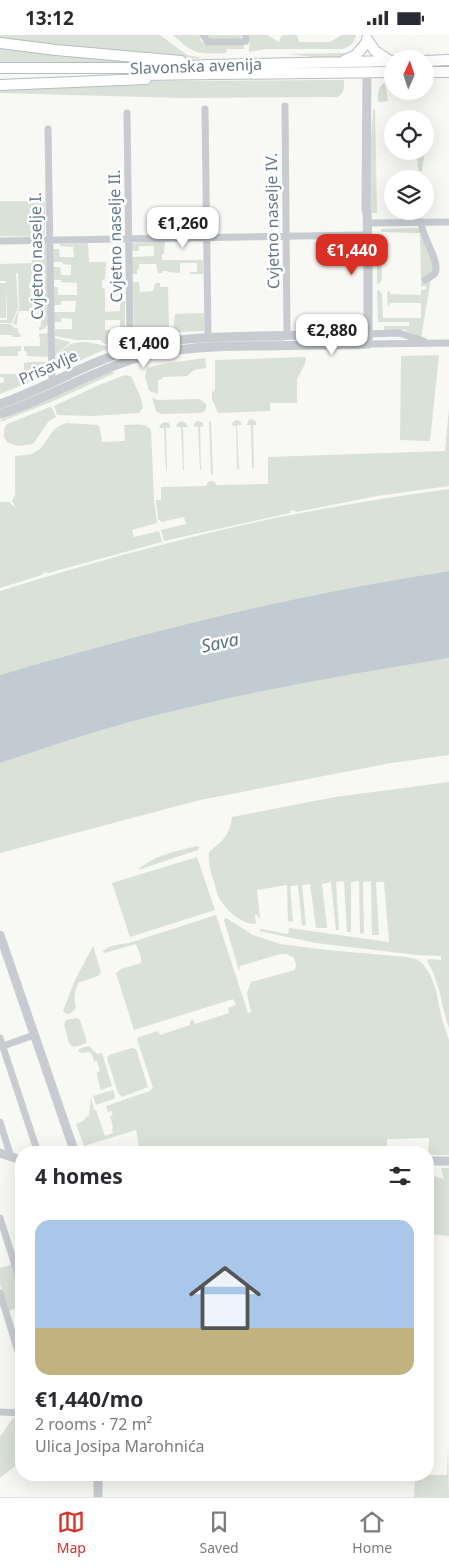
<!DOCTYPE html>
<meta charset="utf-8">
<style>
body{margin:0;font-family:"Noto Sans",sans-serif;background:#f2f2f3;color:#2b2b33;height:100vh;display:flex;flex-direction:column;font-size:19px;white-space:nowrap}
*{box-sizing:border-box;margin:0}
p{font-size:16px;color:#7c7c81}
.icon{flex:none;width:28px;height:28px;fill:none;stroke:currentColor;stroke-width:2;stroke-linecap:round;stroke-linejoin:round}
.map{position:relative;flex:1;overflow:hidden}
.side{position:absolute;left:15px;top:1111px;width:419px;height:335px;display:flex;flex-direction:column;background:#fff;border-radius:20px;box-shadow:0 5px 20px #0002}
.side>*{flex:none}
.needle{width:32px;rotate:3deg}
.controls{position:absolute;left:384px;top:15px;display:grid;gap:10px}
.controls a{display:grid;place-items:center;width:50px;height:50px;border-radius:50%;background:#fff;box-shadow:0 5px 20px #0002;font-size:25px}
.price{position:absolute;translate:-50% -42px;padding:0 11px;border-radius:10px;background:#fff;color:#222;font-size:16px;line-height:32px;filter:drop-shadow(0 1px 2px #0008)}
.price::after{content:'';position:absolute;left:50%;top:30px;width:15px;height:11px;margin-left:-8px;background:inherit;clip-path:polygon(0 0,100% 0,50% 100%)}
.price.on{background:#d93025;color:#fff}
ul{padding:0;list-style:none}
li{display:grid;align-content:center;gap:10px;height:265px;padding:0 20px}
li span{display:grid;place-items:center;height:155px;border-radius:15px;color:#555}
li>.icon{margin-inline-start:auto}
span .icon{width:90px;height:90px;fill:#fffc;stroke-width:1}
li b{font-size:21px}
h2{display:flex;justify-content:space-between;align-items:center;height:60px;padding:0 20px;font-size:21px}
.status{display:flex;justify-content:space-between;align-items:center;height:35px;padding:0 25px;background:#fff;direction:ltr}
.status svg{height:14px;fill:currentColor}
.menu{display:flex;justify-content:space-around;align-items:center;height:70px;border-top:1px solid #e1e1e2;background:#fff;font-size:14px;color:#7c7c81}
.menu a{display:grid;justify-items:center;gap:2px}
.menu .on{color:#d93025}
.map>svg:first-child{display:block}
.green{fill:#dae1d6;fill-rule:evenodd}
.water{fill:#c1ccd2}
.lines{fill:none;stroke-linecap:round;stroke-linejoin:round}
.secondary-casing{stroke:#b7bec3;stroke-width:12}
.minor{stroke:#c8ccd0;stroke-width:7}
.tertiary{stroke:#c8ccd0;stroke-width:9}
.secondary{stroke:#fff;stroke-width:10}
.labels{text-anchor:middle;stroke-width:5;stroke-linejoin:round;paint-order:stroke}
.street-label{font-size:16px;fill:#64798a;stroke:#fff}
.water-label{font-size:18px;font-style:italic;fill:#5b747e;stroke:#fff}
</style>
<div class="status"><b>13:12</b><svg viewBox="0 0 49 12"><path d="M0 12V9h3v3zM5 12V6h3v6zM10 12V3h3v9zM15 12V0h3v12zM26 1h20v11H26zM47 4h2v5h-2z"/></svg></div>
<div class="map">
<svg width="449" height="1462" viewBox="0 0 449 1462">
<rect width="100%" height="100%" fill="#f8f8f5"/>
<!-- green -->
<path class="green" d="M 0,0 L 160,0 L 187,20 L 203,23 L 184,24 L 0,5 Z
M 173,0 L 199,0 L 201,6 L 207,9 L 243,10 L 245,14 L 227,14 L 226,18 C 197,19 195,20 173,0 Z
M 206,0 L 242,0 L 242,2 L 239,4 L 210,5 Z
M 250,0 L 267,0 L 279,7 L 282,0 L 297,0 L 299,7 L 330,7 L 342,0 L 356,0 C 354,8 351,11 343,14 L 266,14 L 249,17 Z
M 0,12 L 149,29 L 0,30 Z
M 345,18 L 345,21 L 313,22 L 289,19 Z
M 344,45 C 344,53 345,58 337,62 L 181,63 L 0,58 L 0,53 L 157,46 Z
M 385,48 L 388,66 L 379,67 L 378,65 C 378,58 378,51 385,48 Z
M 375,73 L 377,178 L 370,178 L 370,124 L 373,75 Z
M 415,116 L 425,116 L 422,136 L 419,136 L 417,128 L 419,127 L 417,126 L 417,123 L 418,123 L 418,121 L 416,120 Z
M 0,166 L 45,166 L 45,202 L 0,201 Z
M 420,193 L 420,198 L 381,197 L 381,194 Z
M 420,200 L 423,200 L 435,233 L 425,243 L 421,244 Z
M 165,206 L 164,219 L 162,219 L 162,225 L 203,225 L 203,239 L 190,239 L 190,237 L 197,237 L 197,228 L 180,228 L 180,238 L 168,237 L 167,236 L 163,236 L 162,238 L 158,238 L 156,229 L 139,229 L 139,234 L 137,234 L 137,239 L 132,239 L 132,222 L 154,221 L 154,211 L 139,211 L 139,216 L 132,216 L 132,208 Z
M 88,208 L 89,227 L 106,227 L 105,244 L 102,245 L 102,253 L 105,254 L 105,277 L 120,276 L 120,266 L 125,266 L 125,292 L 120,292 L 120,285 L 105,285 L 105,295 L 114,295 L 114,298 L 121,298 L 125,305 L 123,307 C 115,310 106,312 100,305 L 76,305 L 55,301 L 55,294 L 72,294 L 72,284 L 61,283 L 61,287 L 54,287 L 54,277 L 75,277 L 76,266 L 61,266 L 61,270 L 54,270 L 54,252 L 58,252 L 58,260 L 77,260 L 77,248 L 61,247 L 61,245 L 54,245 L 53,232 L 60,232 L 61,240 L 71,240 L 71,230 L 63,229 L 62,227 L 53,227 L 53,214 L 59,214 L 60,222 L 74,222 L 73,212 L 60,211 L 60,209 Z
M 32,209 L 47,209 L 48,289 L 45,293 L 39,296 L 39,292 L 41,291 L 41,279 L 39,278 L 39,273 L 33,273 L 33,276 L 18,276 L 17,290 L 13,289 L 19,272 L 18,238 L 16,238 L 18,272 L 12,288 L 0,288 L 0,285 L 7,285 L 6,246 L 0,246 L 0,229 L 32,228 ZM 30,246 L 41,246 L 42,265 L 31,266 Z
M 377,223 L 381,223 L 382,244 L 380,248 L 377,249 Z
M 431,244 L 421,303 L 404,295 L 384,295 L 384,291 L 409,291 L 409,287 L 378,287 L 377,256 L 379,255 L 382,259 L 383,283 L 421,283 L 421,268 L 390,268 L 388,273 L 387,257 L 390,256 L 390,259 L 421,260 L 421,255 L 426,254 L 426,251 L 421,251 L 421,248 Z
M 133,247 L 139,247 L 140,257 L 153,256 L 155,248 L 160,248 L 160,252 L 168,252 L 169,297 L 152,300 L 152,297 L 148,297 L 148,301 L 140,304 L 134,301 Z
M 0,248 L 6,248 L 6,283 L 0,283 Z
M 31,248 L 40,248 L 40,264 L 32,264 Z
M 204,278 L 204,296 L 173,297 L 175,279 Z
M 0,289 L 10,289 L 15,293 L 18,293 L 18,298 L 20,298 L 21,302 L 12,302 L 12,300 L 0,300 Z
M 49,298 L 48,322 L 27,321 L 26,316 L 24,316 L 24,311 L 40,311 L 40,302 L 39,302 L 39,299 Z
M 55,303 L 70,307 L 55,321 Z
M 284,304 L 284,307 L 152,316 L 152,315 L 215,305 Z
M 87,307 L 111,312 L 60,334 C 56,331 55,327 56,322 C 66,310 71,307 87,307 Z
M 21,311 L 21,316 L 18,316 L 18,321 L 0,321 L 0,312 Z
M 439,320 L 430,406 L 400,405 L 401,321 Z
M 306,322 L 305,329 L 297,344 L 297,368 L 270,368 L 270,376 L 218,378 L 212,364 L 212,357 L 215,356 L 215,325 Z
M 205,323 L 206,333 L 194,335 L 187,341 L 163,342 L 162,344 L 158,345 L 158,359 L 149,356 L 145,341 L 147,333 L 162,329 Z
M 115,324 L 74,342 L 34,363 L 0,375 L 0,372 L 92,332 Z
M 28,327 L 48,327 L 49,328 L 49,335 L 45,341 L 0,359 L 0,348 L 4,347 L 4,343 L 0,342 L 0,339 L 24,339 L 24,328 Z
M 108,336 L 115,338 L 51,367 L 0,387 L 4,381 Z
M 125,340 L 131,341 L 141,363 L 143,373 L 139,378 L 93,381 L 57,380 L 54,371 L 99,350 Z
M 152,363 L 158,365 L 200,364 L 206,369 L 206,375 L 201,378 L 161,379 L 156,376 Z
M 50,372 L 52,373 L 56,382 L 48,387 L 33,409 L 18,411 L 7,407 L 4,402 L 4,394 L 7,389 Z
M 449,373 L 449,451 L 377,461 L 296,477 L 294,475 L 290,476 L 290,478 L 164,506 L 161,495 L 186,489 L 184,482 L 161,487 L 160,485 L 158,485 L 156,465 L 161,465 L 161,452 L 206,451 L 208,447 L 211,446 L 215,447 L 216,450 L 268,449 L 268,422 L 445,416 Z
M 251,384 L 255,386 L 257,390 L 253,390 L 254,433 L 252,434 L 251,390 L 247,390 L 248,386 Z
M 236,385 L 240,386 L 242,390 L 237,390 L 239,434 L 237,434 L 236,391 L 231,390 L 233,387 Z
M 181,386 L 186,388 L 188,392 L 183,392 L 184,435 L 183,435 L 181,392 L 176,392 L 178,388 Z
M 197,386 L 202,387 L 204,391 L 200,392 L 201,435 L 200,435 L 198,392 L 193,391 L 195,388 Z
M 209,386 L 211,387 L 213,439 L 211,440 Z
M 165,387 L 169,388 L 171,393 L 166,393 L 167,436 L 166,436 L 164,393 L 159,393 L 161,389 Z
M 67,388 L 98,390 L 100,393 L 102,407 L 125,406 L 124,390 C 133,390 146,387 151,395 L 154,465 L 157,488 L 132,495 L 134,502 L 159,496 L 162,507 L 48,538 L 46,537 L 42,539 L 42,540 L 0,553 L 0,467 L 9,467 L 16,473 L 12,466 L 15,459 L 15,421 C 22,420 29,421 35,417 C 49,410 47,393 67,388 Z
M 449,454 L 449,536 C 297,559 147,596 0,640 L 0,556 C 92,527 185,502 280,482 C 336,471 392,462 449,454 Z
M 449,623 L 449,720 L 391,728 L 200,765 L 0,818 L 0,728 C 43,714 86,699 130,687 C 235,659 342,639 449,623 Z
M 449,747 L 449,993 C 441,971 440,946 427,926 L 429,924 L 441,925 L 441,921 L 417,920 L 316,908 L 259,896 L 261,894 L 288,899 L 289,893 L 389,907 L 384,847 L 376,847 L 379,900 L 372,900 L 371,846 L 363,847 L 364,899 L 360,898 L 359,846 L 351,847 L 351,897 L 347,897 L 344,846 L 336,847 L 339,895 L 336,895 L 331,847 L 322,849 L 327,893 L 316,893 L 310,849 L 302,850 L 306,890 L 302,890 L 298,850 L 290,851 L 293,887 L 288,886 L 287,850 L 257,855 L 260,883 L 258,883 L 258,880 L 255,880 L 256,889 C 241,889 227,876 219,863 C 216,857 215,848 212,841 C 210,833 208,826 209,817 C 223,805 229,802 232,782 L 335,762 Z
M 197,811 L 199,812 L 198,815 L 138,835 C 154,820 177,816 197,811 Z
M 197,822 L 215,875 L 130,902 L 112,848 Z
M 216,880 L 248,978 L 251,977 L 247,958 L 251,947 L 295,935 L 296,930 L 294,923 L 287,919 L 280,919 L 240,931 L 239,936 L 224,885 L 226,883 L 253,900 L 280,909 L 327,915 L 406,922 L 416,924 L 422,928 L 430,939 L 436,955 L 442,985 L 449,1005 L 449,1120 L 428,1120 L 429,1103 L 387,1104 L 387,1117 L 140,1118 L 136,1095 L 84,1111 L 76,1089 L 85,1085 L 85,1083 L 89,1080 L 91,1062 L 94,1075 L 96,1075 L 105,1101 L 113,1098 L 112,1094 L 113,1092 L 110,1081 L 113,1080 L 111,1076 L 108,1077 L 106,1071 L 150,1056 L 153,1053 L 137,1004 L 139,1002 L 158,996 L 160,1000 L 190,990 L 190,986 L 193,985 L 195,989 L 229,978 L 228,973 L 236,970 L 233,964 L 134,995 L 116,938 L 121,934 L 141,928 L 141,922 L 136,909 L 104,918 L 103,916 C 110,910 120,909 129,908 Z
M 93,911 L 101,937 L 98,941 L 78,948 C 75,957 73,963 76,972 C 74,977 69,980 65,978 L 63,976 L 75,945 Z
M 77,983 L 80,985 L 87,1007 L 86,1008 C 80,1010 73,1015 69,1008 L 64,989 L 66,985 Z
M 89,1011 L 97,1019 L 102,1018 L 112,1051 L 101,1055 L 97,1041 L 97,1037 L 100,1036 L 97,1026 L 94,1026 L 92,1019 L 89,1017 L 82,1018 L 78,1016 L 79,1014 Z
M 132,1013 L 136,1014 L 148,1052 L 122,1062 L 118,1058 L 107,1023 L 109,1020 Z
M 113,1055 L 115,1061 L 114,1064 L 96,1070 L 93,1061 Z
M 441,1133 L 449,1133 L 449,1201 L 428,1199 L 428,1139 L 429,1145 L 432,1145 L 433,1141 L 444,1144 Z
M 13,1229 L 21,1256 L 21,1271 L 9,1276 L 0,1250 L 0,1233 Z
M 13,1383 L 21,1383 L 21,1426 L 0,1443 L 0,1402 Z
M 448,1414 L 449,1462 L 414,1462 L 415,1440 L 447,1440 Z"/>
<!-- water -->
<path class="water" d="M 449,536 L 449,623 C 342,640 235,659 130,687 C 86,699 43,714 0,728 L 0,640 C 148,596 297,559 449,536 Z"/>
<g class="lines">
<!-- secondary casing -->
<g class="secondary-casing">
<path id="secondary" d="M 367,4 L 375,16 L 390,26
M 0,8 L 56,15 L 181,26
M 345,25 L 356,20 L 367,7
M 425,26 L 449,25
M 0,33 L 137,33 L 210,30 L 392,26
M 425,37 L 449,37
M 138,40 L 392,37
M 0,50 L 146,44"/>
</g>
<!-- minor -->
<path class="minor" d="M 203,0 L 208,7 L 241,7 L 246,6 L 246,0
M 285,71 L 287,301
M 205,74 L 208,302
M 127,78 L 130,304 L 134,324
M 48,94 L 52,347
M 421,187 C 421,200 441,228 435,238 C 433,241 428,243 425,245
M 368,188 L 449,187
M 0,206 L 366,200
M 368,299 L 399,298 L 424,306
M 368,309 L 449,308
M 0,1003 L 38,1118
M 3,1011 L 34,1000
M 0,1087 L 11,1122
M 19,1124 L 21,1136
M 0,1183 L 21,1249
M 0,1258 L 21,1326
M 0,1377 L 21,1378"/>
<!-- tertiary -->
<path class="tertiary" d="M 0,369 C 46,353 87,327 134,314 C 174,302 216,302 258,301 C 295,300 332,300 368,299
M 0,379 C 46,365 87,338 134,324 C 176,312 219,311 262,311 C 297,310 333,310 368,309 L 368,216 C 365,202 370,188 366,174 C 366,125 367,76 367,27
M 0,900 L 75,1118
M 0,1118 L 21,1125
M 428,1126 L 449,1126
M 98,1462 L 98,1440"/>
<!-- secondary -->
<use href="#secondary" class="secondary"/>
</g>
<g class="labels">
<!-- street labels -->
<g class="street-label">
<text transform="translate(196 31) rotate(-2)" y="6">Slavonska avenija</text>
<text transform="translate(272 186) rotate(-91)" y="6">Cvjetno naselje IV.</text>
<text transform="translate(115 201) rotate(-91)" y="6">Cvjetno naselje II.</text>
<text transform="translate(36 221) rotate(-91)" y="6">Cvjetno naselje I.</text>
<text transform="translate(48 332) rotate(-24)" y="6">Prisavlje</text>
</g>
<!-- water labels -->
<g class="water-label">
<text transform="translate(220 608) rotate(-12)" y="6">Sava</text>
</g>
</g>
</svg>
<div class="controls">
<a><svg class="needle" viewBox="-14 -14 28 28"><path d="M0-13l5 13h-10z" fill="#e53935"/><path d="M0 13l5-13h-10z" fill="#7c7c81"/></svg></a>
<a><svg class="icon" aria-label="locate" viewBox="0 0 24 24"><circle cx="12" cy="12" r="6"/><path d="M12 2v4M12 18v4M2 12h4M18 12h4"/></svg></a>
<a><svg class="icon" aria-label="layers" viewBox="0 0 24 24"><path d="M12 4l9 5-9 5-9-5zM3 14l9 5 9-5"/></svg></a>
</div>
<b class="price" style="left:183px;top:214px">€1,260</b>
<b class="price on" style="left:352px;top:241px">€1,440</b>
<b class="price" style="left:332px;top:321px">€2,880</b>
<b class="price" style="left:144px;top:334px">€1,400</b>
<section class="side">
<h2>4 homes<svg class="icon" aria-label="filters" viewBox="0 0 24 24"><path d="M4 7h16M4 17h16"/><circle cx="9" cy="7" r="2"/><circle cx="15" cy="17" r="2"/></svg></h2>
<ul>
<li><span style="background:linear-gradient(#a9c7e8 70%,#c2b280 0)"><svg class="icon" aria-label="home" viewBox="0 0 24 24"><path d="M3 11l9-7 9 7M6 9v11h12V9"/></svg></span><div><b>€1,440/mo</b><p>2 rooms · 72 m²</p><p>Ulica Josipa Marohnića</p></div></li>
</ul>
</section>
</div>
<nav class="menu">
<a class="on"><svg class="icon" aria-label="map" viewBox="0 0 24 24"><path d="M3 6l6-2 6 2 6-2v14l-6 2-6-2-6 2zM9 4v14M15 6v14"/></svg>Map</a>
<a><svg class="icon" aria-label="saved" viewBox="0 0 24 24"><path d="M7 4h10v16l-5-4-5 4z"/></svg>Saved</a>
<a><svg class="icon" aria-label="home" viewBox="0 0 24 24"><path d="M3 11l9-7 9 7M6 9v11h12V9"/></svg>Home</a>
</nav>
